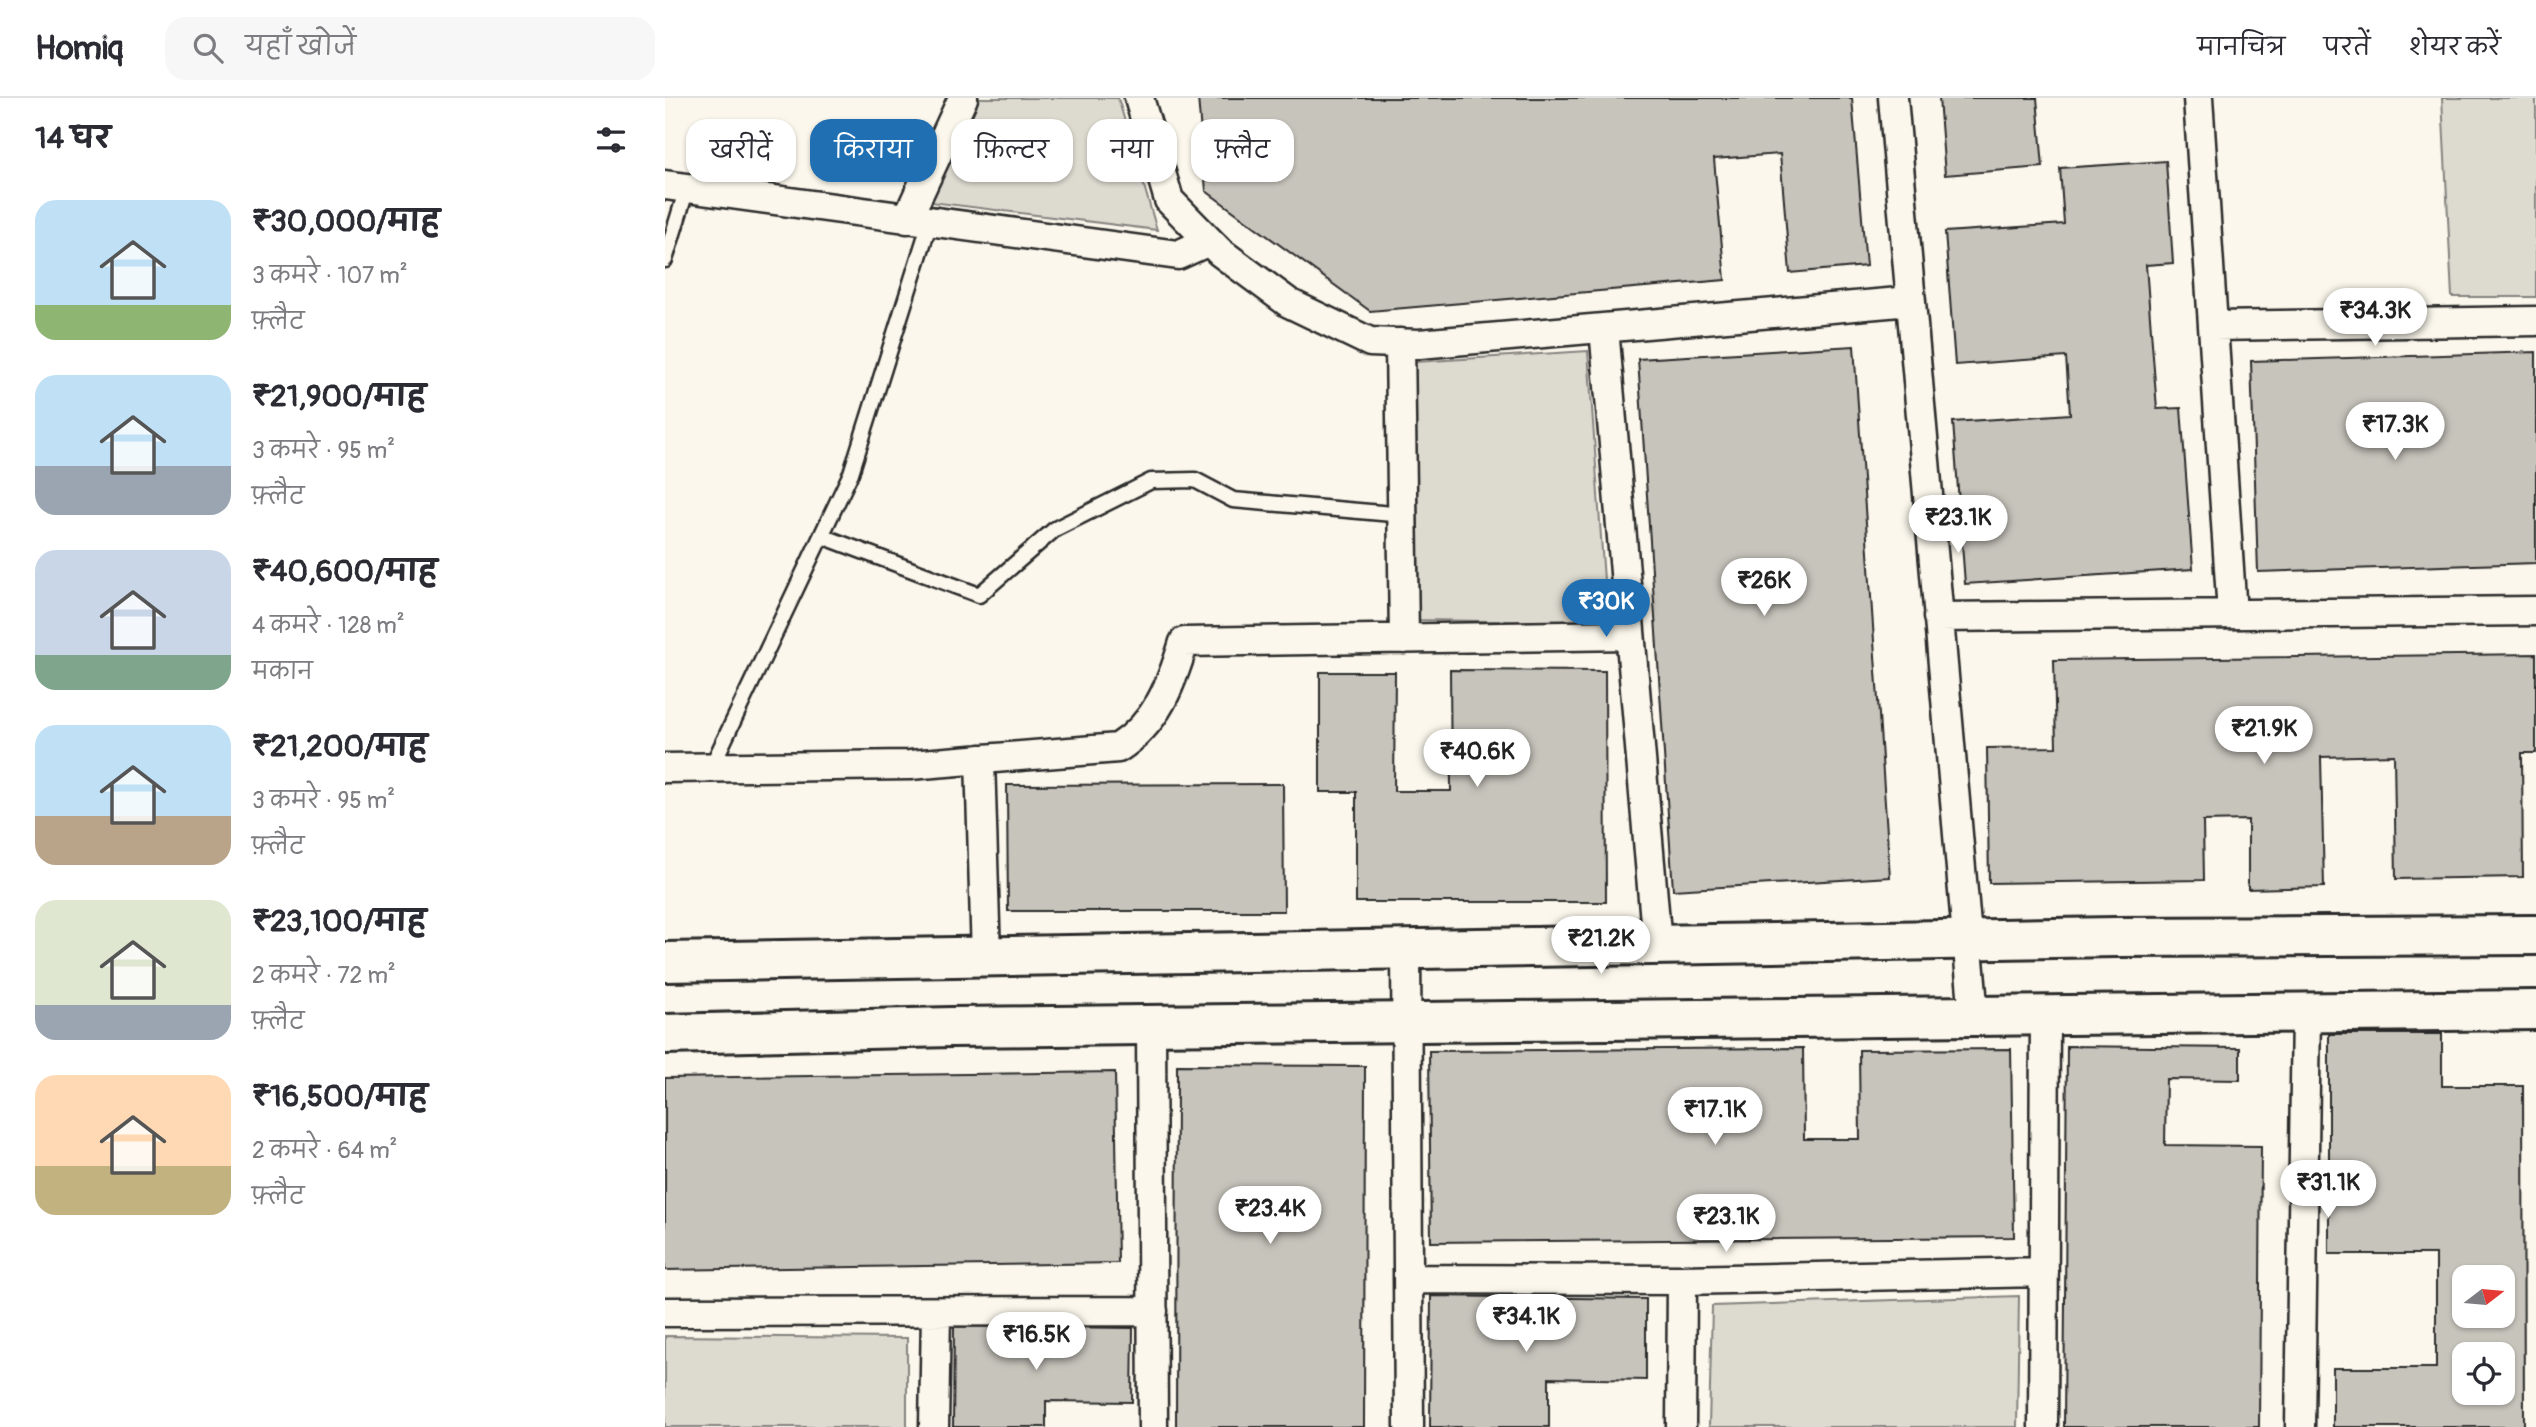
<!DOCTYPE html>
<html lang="hi">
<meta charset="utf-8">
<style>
body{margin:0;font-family:Pangolin,"Playpen Sans Deva",sans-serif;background:#f7f7f7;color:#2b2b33;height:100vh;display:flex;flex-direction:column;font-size:26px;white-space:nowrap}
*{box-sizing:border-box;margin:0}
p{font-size:23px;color:#7c7c81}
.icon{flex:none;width:38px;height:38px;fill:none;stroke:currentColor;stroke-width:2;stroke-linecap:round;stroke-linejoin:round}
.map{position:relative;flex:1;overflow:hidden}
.side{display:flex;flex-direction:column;background:#fff;width:665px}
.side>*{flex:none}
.guide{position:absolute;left:21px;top:21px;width:665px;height:63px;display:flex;gap:14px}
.needle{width:46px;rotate:74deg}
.buttons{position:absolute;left:1787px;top:1167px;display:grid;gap:14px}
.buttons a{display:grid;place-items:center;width:63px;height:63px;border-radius:14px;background:#fff;box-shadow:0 2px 5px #0004;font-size:35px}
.price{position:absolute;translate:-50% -60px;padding:0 16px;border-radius:24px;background:#fff;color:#222;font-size:23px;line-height:46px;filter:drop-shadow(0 2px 4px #0008)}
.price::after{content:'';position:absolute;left:50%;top:42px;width:21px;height:16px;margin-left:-10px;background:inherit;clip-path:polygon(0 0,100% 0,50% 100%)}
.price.on{background:#1f6fb2;color:#fff}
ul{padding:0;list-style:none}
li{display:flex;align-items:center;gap:21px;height:175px;padding:0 35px}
li span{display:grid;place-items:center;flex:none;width:196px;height:140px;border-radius:21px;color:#555}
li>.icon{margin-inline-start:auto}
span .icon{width:84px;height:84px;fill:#fffc;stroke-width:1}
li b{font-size:30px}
h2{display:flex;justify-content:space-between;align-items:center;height:84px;padding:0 35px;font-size:30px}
.pill{padding:0 24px;border-radius:21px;background:#fff;box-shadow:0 2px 5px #0004;font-size:24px;line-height:63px}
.pill.on{background:#1f6fb2;color:#fff}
header{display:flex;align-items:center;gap:42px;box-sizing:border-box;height:98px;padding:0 35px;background:#fff;border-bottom:2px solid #e1e1e2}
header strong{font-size:33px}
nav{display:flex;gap:38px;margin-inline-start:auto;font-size:24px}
.search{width:490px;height:63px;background:#f7f7f7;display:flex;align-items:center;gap:18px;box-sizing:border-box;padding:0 24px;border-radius:21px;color:#7c7c81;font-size:26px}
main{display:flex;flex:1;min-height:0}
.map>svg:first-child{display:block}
.green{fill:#dddad0;stroke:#84827e;stroke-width:2}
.building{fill:#c7c4bc;stroke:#2b2b2b;stroke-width:2;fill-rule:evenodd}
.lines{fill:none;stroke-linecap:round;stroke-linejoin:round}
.lane-casing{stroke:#2b2b2b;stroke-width:19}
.street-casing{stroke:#2b2b2b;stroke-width:33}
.secondary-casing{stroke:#2b2b2b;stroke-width:44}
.lane{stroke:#fbf7ec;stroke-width:14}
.street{stroke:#fbf7ec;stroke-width:28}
.secondary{stroke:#fbf7ec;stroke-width:38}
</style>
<header>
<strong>Homiq</strong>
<div class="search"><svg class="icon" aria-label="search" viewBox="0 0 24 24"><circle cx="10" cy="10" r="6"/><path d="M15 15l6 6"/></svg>यहाँ खोजें</div>
<nav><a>मानचित्र</a><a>परतें</a><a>शेयर करें</a></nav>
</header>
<main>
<section class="side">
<h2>14 घर<svg class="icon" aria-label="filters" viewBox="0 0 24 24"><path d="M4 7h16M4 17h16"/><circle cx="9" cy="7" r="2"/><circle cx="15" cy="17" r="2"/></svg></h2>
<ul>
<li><span style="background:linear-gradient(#bfe0f5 75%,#8fb573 0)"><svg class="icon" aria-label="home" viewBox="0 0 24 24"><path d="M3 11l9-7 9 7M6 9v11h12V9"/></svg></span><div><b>₹30,000/माह</b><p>3 कमरे · 107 m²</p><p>फ़्लैट</p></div></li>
<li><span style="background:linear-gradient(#bfe0f5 65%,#9aa5b1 0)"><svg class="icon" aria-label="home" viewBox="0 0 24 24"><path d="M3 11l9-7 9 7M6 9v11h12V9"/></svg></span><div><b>₹21,900/माह</b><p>3 कमरे · 95 m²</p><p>फ़्लैट</p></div></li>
<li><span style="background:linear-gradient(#c9d6e8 75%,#7fa58c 0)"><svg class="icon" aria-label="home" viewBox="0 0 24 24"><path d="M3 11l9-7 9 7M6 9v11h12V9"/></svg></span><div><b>₹40,600/माह</b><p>4 कमरे · 128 m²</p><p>मकान</p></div></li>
<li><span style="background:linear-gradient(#bfe0f5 65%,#b9a48a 0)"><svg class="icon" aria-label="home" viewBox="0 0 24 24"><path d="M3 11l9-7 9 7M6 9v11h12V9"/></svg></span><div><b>₹21,200/माह</b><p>3 कमरे · 95 m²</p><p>फ़्लैट</p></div></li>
<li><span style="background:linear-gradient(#dfe7d0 75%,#9aa5b1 0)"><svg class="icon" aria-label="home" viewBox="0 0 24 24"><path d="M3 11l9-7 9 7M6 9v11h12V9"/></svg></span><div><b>₹23,100/माह</b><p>2 कमरे · 72 m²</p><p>फ़्लैट</p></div></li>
<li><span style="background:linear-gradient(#ffd9b3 65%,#c2b280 0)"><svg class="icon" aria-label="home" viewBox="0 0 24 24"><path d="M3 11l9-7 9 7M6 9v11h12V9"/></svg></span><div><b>₹16,500/माह</b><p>2 कमरे · 64 m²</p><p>फ़्लैट</p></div></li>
</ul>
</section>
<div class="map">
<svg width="1871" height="1329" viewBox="0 0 1871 1329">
<rect width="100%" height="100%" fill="#fbf7ec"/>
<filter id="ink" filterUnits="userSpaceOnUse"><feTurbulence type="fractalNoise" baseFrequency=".0143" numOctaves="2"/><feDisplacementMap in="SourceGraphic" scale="14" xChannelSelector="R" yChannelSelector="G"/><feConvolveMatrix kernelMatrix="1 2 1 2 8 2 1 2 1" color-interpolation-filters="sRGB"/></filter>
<g filter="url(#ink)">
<!-- green -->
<path class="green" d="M 314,0 L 453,0 L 492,132 L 266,104 Z
M 1777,0 L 1871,0 L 1871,199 L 1787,199 Z
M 923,253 L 942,525 L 754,522 L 750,264 Z
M 1354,1198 L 1352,1329 L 1044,1329 L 1047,1208 Z
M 0,1238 L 242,1240 L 242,1329 L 0,1329 Z"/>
<!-- building -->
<path class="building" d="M 533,0 L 1187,0 L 1201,168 L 1125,175 L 1115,56 L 1049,61 L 1060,182 L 705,213 L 541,93 Z
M 1274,0 L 1372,0 L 1378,69 L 1280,77 Z
M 1501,63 L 1508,165 L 1481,167 L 1492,311 L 1516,310 L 1528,471 L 1300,486 L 1288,324 L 1405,316 L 1401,259 L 1290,267 L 1280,134 L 1399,126 L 1395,70 Z
M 1189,248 L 1225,779 L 1008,792 L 973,261 Z
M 1871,254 L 1871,465 L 1593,474 L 1586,263 Z
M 1871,556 L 1871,655 L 1857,655 L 1858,779 L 1731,781 L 1729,657 L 1656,659 L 1659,789 L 1583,791 L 1583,722 L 1538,723 L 1539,782 L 1324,785 L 1322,650 L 1391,649 L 1389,562 Z
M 785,572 L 940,573 L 941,804 L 691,804 L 691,694 L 655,694 L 655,574 L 730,574 L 729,693 L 786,693 Z
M 618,686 L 619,813 L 343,813 L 342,687 Z
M 1664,936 L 1777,936 L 1777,988 L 1858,988 L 1859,1329 L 1668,1329 L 1668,1270 L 1771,1270 L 1771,1156 L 1664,1156 ZM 1799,1180 L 1838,1180 L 1838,1218 L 1799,1218 ZM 1799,1256 L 1838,1256 L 1838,1295 L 1799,1295 Z
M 1402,948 L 1575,950 L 1575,982 L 1501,981 L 1500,1047 L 1596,1048 L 1594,1329 L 1399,1329 Z
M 1138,950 L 1139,1041 L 1195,1041 L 1194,952 L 1346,951 L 1349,1139 L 766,1144 L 764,953 Z
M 512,967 L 700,968 L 699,1329 L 511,1329 Z
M 450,974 L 453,1165 L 0,1172 L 0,980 Z
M 766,1198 L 981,1201 L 981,1282 L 884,1280 L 884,1329 L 765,1329 Z
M 289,1228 L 468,1230 L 467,1304 L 381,1303 L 381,1329 L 288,1329 Z"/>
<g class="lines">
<!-- lane casing -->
<g class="lane-casing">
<path id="lane" d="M 0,162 L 22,90
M 157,438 L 314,497 L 390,431 L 486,383 L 530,382 L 568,402 L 739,417
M 46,670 L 186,375 L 265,124"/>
</g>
<!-- street casing -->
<g class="street-casing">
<path id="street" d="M 474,0 L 504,102 L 555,154 L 624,205 L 705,244 L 754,246 L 1246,203
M 1228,0 L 1309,918
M 1533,0 L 1567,516
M 0,87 L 513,157 L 544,143
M 242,121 L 298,0
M 1548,228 L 1871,223
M 939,230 L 992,847
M 735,245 L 739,541
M 1273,519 L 1871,513
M 315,661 L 321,859
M 0,670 L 245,667 L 453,650 C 492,625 506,587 519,544 L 965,537
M 741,852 L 744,1329
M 486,927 L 488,1329
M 743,1181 L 1017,1182 L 1379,1174
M 0,1214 L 488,1213
M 269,1329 L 271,1214
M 1016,1329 L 1017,1182
M 1378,1329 L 1380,917
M 1635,1329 L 1641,915"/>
</g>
<!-- secondary casing -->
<g class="secondary-casing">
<path id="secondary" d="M 0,864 L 1451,839 L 1871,837
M 0,936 L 286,929 L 1871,912"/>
</g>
<!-- lane -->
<use href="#lane" class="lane"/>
<!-- street -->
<use href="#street" class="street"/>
<!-- secondary -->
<use href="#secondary" class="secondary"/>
</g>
</g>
</svg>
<div class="buttons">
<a><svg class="needle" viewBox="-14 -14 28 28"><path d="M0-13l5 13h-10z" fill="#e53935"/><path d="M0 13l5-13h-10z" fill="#7c7c81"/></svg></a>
<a><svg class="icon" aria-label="locate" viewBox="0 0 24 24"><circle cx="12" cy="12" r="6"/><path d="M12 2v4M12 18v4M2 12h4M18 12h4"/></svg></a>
</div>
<b class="price" style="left:1710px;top:250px">₹34.3K</b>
<b class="price" style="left:1730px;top:364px">₹17.3K</b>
<b class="price" style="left:1293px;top:457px">₹23.1K</b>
<b class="price" style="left:1099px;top:520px">₹26K</b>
<b class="price on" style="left:941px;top:541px">₹30K</b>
<b class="price" style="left:1599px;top:668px">₹21.9K</b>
<b class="price" style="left:812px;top:691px">₹40.6K</b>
<b class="price" style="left:936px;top:878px">₹21.2K</b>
<b class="price" style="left:1050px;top:1049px">₹17.1K</b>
<b class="price" style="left:1663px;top:1122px">₹31.1K</b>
<b class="price" style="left:605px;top:1148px">₹23.4K</b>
<b class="price" style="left:1061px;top:1156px">₹23.1K</b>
<b class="price" style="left:861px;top:1256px">₹34.1K</b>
<b class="price" style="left:371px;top:1274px">₹16.5K</b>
<div class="guide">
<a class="pill">खरीदें</a>
<a class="pill on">किराया</a>
<a class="pill">फ़िल्टर</a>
<a class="pill">नया</a>
<a class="pill">फ़्लैट</a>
</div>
</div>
</main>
